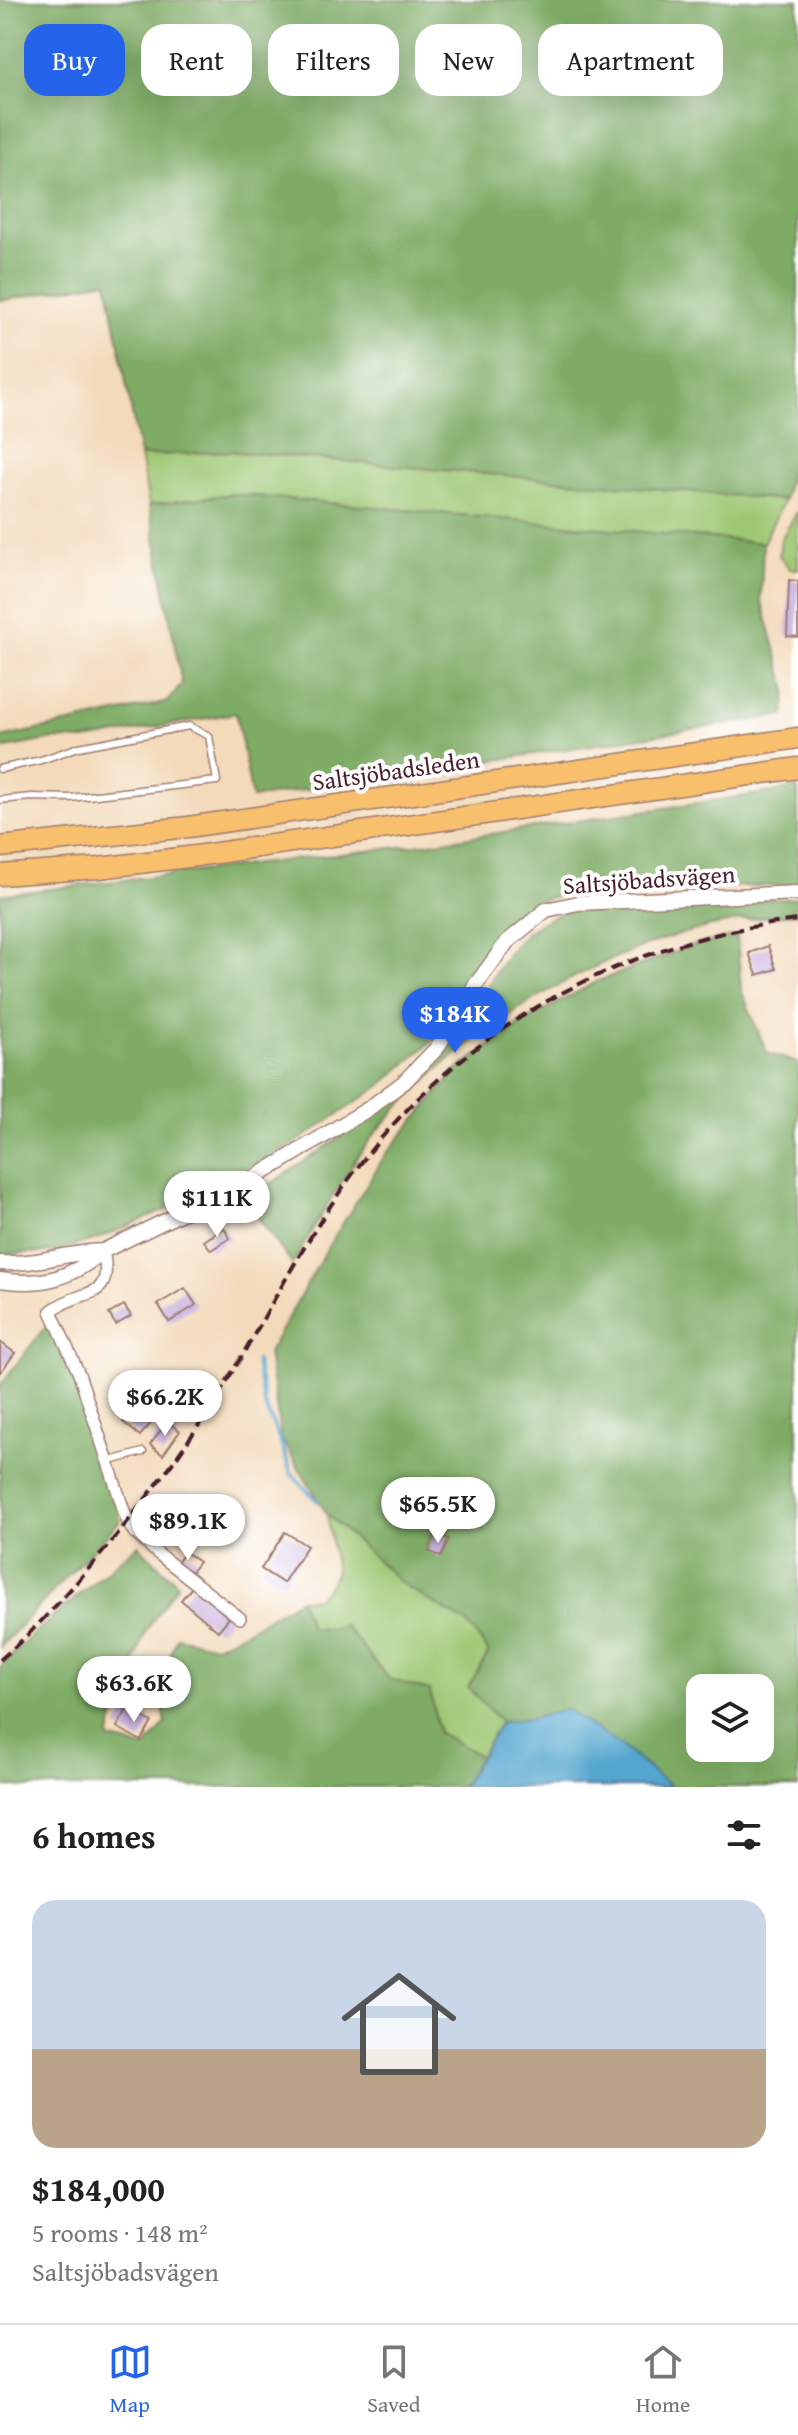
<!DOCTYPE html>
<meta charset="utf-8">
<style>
body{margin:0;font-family:"Gentium Book Plus",serif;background:#f2f2f2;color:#222;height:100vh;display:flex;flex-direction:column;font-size:30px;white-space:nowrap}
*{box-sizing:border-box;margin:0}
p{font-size:26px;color:#767676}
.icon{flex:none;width:44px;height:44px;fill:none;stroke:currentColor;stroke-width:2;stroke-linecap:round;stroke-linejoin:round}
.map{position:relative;height:1787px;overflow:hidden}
.side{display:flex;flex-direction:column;background:#fff;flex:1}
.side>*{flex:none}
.banner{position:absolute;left:24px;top:24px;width:750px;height:72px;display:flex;gap:16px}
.tools{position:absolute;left:686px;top:1674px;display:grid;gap:16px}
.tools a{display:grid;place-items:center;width:88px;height:88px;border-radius:16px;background:#fff;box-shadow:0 8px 32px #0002;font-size:40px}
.price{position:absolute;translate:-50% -68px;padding:0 18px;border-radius:28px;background:#fff;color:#222;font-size:26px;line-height:52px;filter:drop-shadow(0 2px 4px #0008)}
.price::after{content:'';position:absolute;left:50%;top:48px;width:24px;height:18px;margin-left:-12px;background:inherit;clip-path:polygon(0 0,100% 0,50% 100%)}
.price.active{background:#2563eb;color:#fff}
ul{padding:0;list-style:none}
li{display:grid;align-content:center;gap:16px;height:424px;padding:0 32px}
li span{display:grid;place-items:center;height:248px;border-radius:24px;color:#555}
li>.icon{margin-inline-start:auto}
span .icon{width:144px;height:144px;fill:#fffc;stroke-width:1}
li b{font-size:34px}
h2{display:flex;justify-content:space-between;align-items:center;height:96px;padding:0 32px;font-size:34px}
.pill{padding:0 28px;border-radius:24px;background:#fff;box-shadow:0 8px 32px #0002;font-size:28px;line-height:72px}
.pill.active{background:#2563eb;color:#fff}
.dock{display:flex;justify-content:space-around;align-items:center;height:112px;border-top:2px solid #e0e0e0;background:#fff;font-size:22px;color:#767676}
.dock a{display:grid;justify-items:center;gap:4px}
.dock .active{color:#2563eb}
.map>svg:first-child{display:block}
.green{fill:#9ec773;stroke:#74734f;stroke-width:2}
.forest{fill:#7eac65;stroke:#646648;stroke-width:2;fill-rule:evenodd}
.water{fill:#53a6ce;stroke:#4e627c;stroke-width:2}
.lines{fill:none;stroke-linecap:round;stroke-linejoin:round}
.stream{stroke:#53a6ce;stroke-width:4}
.building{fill:#c7afde}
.service-casing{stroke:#9e7c72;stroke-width:9}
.minor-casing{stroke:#9e7c72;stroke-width:14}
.tertiary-casing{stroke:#9e7c72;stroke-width:17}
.motorway-casing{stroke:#9e7c72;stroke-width:23}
.service{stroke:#fff;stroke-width:6}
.minor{stroke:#fff;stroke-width:11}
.tertiary{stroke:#fff;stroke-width:14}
.motorway{stroke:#f8bf6c;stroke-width:20}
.rail{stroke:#4a1f2b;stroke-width:4;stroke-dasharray:12 6;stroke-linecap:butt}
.labels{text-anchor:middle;stroke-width:8;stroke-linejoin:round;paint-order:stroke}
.street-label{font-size:24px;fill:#4a1f2b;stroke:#fff}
</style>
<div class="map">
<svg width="798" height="1787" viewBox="0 0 798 1787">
<rect width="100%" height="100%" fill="#fff"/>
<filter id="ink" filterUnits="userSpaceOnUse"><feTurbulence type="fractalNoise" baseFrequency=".0125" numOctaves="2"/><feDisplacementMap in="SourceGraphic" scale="16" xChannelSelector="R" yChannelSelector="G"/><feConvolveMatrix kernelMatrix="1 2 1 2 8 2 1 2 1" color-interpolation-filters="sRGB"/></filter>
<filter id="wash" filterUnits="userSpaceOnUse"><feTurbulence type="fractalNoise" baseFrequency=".006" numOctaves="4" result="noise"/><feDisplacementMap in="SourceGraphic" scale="32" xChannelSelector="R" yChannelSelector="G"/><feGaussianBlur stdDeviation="1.8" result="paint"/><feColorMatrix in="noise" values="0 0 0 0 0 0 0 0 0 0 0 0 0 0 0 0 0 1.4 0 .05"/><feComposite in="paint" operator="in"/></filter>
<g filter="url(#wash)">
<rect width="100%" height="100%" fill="#f3daba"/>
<!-- green -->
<path class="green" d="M 228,451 L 784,500 L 763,543 L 233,494 L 149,505 L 140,456 Z
M 798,511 L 798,569 L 790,569 L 779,556 L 781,539 Z
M 327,1514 L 405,1586 L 468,1624 L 489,1652 L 468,1688 L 501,1722 L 480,1756 L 438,1732 L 430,1691 L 389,1680 L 344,1625 L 326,1629 L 310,1629 L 300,1599 L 317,1598 L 328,1588 L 336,1572 Z"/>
<!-- forest -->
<path class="forest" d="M 0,0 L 798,0 L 798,438 L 784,500 L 228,451 L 140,456 L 107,281 L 0,301 Z
M 233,494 L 763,543 L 761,599 L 787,690 L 784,715 L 252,798 L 236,713 L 85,740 L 54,739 L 0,749 L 0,738 L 167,702 L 182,684 L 149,505 Z
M 798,788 L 798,885 L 570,892 L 536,902 L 517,912 L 490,942 L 432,1041 L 379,1087 L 292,1145 L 161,1212 L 100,1238 L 54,1252 L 0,1254 L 0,895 L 416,845 Z
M 798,898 L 798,913 C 776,916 754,918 732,922 C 604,945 471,1025 385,1122 C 350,1161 320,1219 292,1264 L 246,1201 C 323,1147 411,1098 469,1022 C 477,1010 483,997 489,984 C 511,944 528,923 572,909 Z
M 737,936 L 741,990 L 767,1053 L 798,1063 L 798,1787 L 671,1787 L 621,1746 L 565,1710 L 531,1719 L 501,1722 L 468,1688 L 489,1652 L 468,1624 L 405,1586 L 327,1514 L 281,1439 L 268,1353 L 328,1247 L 386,1154 L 457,1070 L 522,1022 L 598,981 L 694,945 ZM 700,1688 L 760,1688 L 760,1748 L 700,1748 Z
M 49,1322 L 65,1353 L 121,1520 L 0,1647 L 0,1383 L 2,1383 Z
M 138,1545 L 178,1584 L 146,1631 L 117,1707 L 109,1739 L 145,1748 L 166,1723 L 158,1688 L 177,1637 L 215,1646 L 239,1635 L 300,1599 L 310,1628 L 326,1629 L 344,1625 L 389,1679 L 430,1691 L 438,1732 L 480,1756 L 462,1787 L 0,1787 L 0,1667 L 35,1632 Z"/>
<!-- water -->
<path class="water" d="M 565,1709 L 621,1746 L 671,1787 L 462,1787 L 501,1722 L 531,1719 Z"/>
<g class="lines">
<!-- stream -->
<path class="stream" d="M 256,1361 L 264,1404 L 282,1446 L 291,1473 L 317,1501"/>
</g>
<g id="blocks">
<!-- building -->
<path class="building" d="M 789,580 L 798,581 L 798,637 L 787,636 Z
M 768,946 L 776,969 L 757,975 L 749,953 Z
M 224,1228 L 230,1238 L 211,1250 L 204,1241 Z
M 185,1288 L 196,1305 L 169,1322 L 158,1304 Z
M 124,1305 L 131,1316 L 116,1325 L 109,1314 Z
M 0,1342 L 15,1353 L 0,1373 Z
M 141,1401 L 158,1415 L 140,1436 L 123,1422 Z
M 167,1422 L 180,1431 L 163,1455 L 150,1445 Z
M 285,1532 L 307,1546 L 283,1583 L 261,1569 Z
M 436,1533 L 449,1539 L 441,1557 L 428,1551 Z
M 185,1552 L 199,1562 L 191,1572 L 177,1563 Z
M 193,1586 L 229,1618 L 218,1631 L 181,1600 Z
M 128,1708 L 152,1722 L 141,1741 L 117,1727 Z"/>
</g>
</g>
<g filter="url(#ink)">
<use href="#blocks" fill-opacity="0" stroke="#9e7c72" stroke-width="2"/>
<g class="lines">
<!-- service casing -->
<g class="service-casing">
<path id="service" d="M 0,769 L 41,760 L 79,747 L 189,726 L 209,736 L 217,781 L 70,798 L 32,797 L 0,800
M 107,1462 L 143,1452"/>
</g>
<!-- minor casing -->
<g class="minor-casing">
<path id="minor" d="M 103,1251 C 115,1304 83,1286 51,1311 L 79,1374 L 128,1523 L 135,1533 L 157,1553 L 240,1618"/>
</g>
<!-- tertiary casing -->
<g class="tertiary-casing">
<path id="tertiary" d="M 0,1263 C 36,1265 68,1252 103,1251
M 0,1280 C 42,1286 71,1279 103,1251 L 256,1177 L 368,1109 L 404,1082 L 437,1048 L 474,987 L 507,942 L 546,910 L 578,903 L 798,893"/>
</g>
<!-- motorway casing -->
<g class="motorway-casing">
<path id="motorway" d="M 0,847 L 188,827 L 798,738
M 0,875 L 99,868 L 196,856 L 798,768"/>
</g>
<!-- service -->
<use href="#service" class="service"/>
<!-- minor -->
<use href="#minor" class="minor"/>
<!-- tertiary -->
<use href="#tertiary" class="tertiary"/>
<!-- motorway -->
<use href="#motorway" class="motorway"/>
<!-- rail -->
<path class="rail" d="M 0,1660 C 35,1630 66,1595 96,1560 C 145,1502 189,1444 228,1379 C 272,1307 309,1230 361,1163 C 468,1024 625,940 798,920"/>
</g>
</g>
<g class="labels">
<!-- street labels -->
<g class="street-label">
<text transform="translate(396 771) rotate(-8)" y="8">Saltsjöbadsleden</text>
<text transform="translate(649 880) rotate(-4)" y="8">Saltsjöbadsvägen</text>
</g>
</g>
</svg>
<div class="tools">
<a><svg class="icon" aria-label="layers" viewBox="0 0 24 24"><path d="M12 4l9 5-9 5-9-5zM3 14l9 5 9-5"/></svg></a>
</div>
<b class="price active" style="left:455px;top:1055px">$184K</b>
<b class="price" style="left:217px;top:1239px">$111K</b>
<b class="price" style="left:165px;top:1438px">$66.2K</b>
<b class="price" style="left:438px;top:1545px">$65.5K</b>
<b class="price" style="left:188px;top:1562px">$89.1K</b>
<b class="price" style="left:134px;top:1724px">$63.6K</b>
<div class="banner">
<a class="pill active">Buy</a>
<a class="pill">Rent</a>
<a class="pill">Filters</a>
<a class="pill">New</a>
<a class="pill">Apartment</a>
</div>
</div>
<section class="side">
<h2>6 homes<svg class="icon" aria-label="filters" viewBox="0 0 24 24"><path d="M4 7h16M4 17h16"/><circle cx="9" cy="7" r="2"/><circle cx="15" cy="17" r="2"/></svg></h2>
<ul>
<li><span style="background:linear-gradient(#c9d6e8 60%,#b9a48a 0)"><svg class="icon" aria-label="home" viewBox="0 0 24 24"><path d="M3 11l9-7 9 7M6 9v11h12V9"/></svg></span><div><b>$184,000</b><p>5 rooms · 148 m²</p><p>Saltsjöbadsvägen</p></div></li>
</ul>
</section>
<nav class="dock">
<a class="active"><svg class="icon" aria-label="map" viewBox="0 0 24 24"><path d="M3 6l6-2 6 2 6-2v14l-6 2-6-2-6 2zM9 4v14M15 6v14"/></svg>Map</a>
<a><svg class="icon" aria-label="saved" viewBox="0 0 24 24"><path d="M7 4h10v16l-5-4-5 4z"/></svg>Saved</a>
<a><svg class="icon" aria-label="home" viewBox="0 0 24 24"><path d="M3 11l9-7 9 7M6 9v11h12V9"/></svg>Home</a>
</nav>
